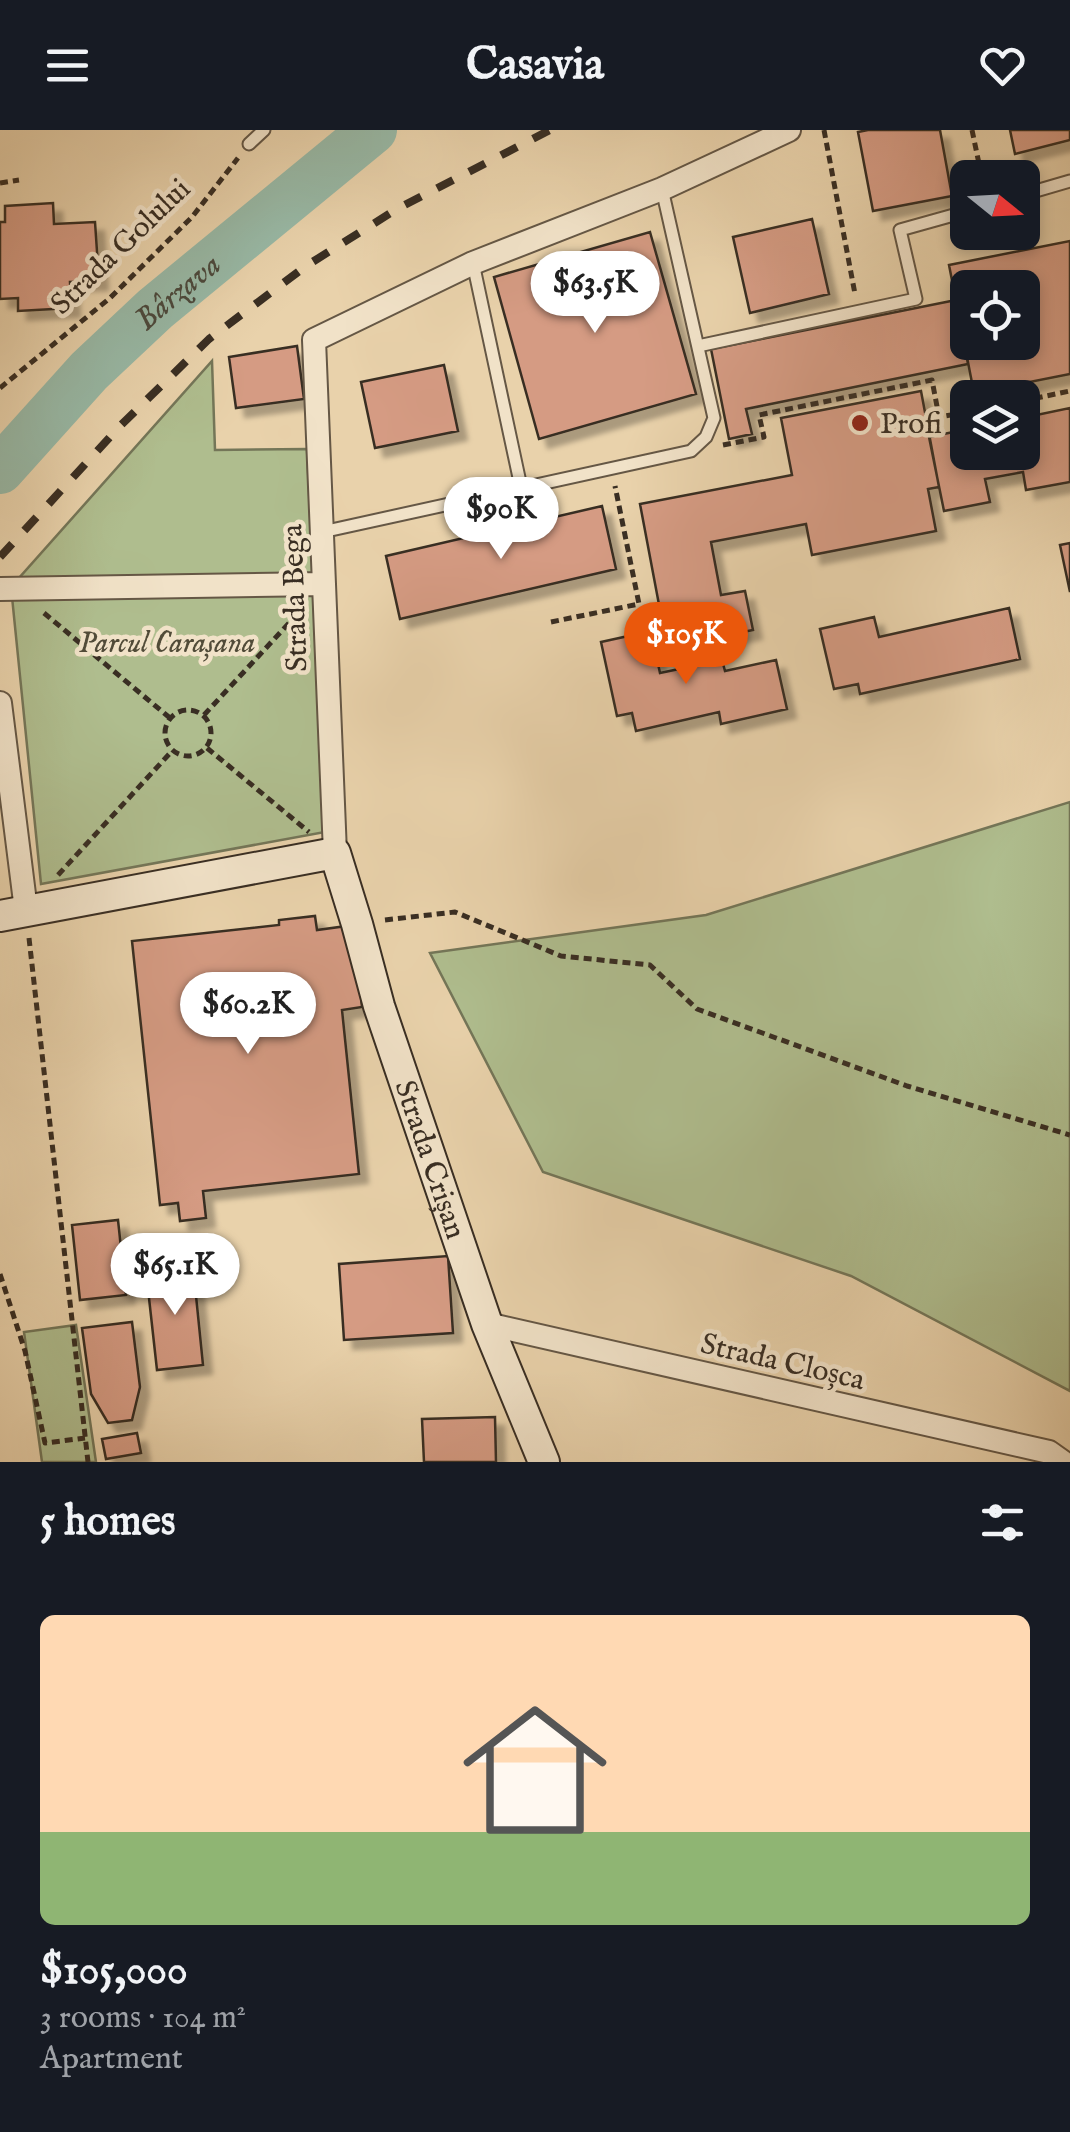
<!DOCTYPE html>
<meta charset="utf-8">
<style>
body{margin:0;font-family:"IM FELL English",serif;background:#242831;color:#f1f3f6;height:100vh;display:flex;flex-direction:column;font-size:38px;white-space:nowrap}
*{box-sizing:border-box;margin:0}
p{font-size:32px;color:#9ea1a6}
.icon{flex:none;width:55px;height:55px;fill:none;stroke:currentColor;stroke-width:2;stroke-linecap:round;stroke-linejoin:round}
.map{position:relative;height:1332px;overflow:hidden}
.drawer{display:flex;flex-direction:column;background:#171b24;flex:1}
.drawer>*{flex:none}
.needle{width:65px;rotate:108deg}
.fabs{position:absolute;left:950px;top:30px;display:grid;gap:20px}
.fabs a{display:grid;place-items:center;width:90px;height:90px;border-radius:15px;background:#171b24;box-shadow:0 5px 15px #0003;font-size:50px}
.price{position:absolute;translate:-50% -85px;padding:0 22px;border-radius:35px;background:#fff;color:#222;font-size:32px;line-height:65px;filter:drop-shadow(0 2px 5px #0008)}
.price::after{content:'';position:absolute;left:50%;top:60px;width:30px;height:22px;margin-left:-15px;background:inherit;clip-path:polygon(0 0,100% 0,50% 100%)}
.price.active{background:#ea580c;color:#fff}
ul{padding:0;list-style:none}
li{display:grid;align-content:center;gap:20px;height:530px;padding:0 40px}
li span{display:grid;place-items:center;height:310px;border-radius:15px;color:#555}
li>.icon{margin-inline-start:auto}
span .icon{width:180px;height:180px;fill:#fffc;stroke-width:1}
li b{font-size:42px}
h2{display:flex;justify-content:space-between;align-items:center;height:120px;padding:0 40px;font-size:42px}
header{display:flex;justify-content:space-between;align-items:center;height:130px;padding:0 40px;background:#171b24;font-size:45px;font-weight:700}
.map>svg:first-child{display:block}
.green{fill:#afbd8e;stroke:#747658;stroke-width:2.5}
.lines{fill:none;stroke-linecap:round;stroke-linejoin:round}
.river{stroke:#98b8a5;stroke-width:48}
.building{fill:#d59b83;stroke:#392e23;stroke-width:2.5;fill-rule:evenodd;filter:url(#shadow)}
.lane-casing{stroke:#655745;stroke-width:15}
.street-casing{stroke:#655745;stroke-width:26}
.secondary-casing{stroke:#392e23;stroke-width:34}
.path{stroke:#392e23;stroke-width:5;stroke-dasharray:8 5;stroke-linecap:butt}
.lane{stroke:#f1e2c8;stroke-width:11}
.street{stroke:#f1e2c8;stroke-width:22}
.secondary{stroke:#f1e2c8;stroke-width:30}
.rail{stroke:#392e23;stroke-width:8;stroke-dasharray:18 18;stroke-linecap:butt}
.poi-dot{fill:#8f2418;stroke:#f1e2c8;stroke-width:4}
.labels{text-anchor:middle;stroke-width:9;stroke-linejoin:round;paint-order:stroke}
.street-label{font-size:30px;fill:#392e23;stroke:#f1e2c8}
.poi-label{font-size:30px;fill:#392e23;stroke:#f1e2c8;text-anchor:start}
.park-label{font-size:30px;font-style:italic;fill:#514b38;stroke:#f1e2c8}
.water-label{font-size:32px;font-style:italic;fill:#4c4a3d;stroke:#f1e2c8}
</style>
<header><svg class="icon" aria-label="menu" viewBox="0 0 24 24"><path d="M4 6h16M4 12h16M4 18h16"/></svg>Casavia<svg class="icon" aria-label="heart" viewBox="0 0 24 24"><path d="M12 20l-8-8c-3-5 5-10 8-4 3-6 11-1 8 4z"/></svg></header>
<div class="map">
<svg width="1070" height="1332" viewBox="0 0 1070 1332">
<defs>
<filter id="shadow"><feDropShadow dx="9" dy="9" stdDeviation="2.5" flood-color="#0004"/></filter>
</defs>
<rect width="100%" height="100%" fill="#e9d2ab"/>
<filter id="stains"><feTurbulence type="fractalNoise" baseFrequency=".002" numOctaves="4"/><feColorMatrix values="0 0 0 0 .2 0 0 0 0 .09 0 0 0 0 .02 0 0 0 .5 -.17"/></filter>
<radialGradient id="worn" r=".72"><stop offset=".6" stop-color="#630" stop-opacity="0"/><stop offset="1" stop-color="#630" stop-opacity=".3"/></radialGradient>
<!-- green -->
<path class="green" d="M 212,231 L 215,320 L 307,319 L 325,702 L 41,754 L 11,457 Z
M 1070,672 L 1070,1261 L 851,1146 L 543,1042 L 430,823 L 706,785 Z
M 76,1195 L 96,1332 L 42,1332 L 24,1202 Z"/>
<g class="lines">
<!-- river -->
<path class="river" id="s1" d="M 0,340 L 89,241 L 155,179 L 373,0"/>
</g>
<!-- building -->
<path class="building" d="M 868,0 L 940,0 L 952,66 L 873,81 L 858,2 Z
M 1010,0 L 1070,0 L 1070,10 L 1015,24 Z
M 53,73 L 54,94 L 95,92 L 99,151 L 70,152 L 71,178 L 18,181 L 18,168 L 0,169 L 0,92 L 5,92 L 5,76 Z
M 812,89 L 829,164 L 750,183 L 733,107 Z
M 650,102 L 696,264 L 539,309 L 494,147 Z
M 1070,111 L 1070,244 L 974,263 L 949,135 ZM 968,158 L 1022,158 L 1022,212 L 968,212 Z
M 956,170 L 968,234 L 746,279 L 752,304 L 729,309 L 711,219 Z
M 297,216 L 304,269 L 236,278 L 229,227 Z
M 444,235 L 458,301 L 375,318 L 361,252 Z
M 921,261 L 939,357 L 928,359 L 936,401 L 812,425 L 806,394 L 711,412 L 721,465 L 745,461 L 753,500 L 667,517 L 640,374 L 792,345 L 781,288 Z
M 1070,278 L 1070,352 L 1026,360 L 1023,342 L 985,349 L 990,372 L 944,381 L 929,307 L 968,299 L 968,322 L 1022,322 L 1022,288 Z
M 602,376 L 616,439 L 400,489 L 386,426 Z
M 1070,413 L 1070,462 L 1060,415 Z
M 1009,478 L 1020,529 L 860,564 L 858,554 L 834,559 L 820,499 L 874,487 L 879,507 Z
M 651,501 L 660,543 L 722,530 L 725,541 L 776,530 L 787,579 L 721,594 L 719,582 L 636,601 L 632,583 L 617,586 L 601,512 Z
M 315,786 L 317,800 L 354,795 L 362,877 L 342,880 L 359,1044 L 203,1061 L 206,1088 L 180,1091 L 178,1073 L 160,1075 L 132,811 L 279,795 L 279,790 Z
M 118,1090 L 126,1165 L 80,1170 L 72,1095 Z
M 448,1126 L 453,1203 L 344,1210 L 339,1134 Z
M 193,1136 L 203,1235 L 157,1240 L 146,1141 Z
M 132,1192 L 140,1257 L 132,1290 L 108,1293 L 91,1264 L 82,1198 Z
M 495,1287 L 496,1332 L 424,1332 L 422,1289 Z
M 137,1303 L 141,1323 L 106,1329 L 102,1309 Z"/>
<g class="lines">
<!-- lane casing -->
<g class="lane-casing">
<path id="lane" d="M 249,14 L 264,0
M 1022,65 L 1070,51
M 473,133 L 521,357
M 698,216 L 916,169 L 900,100 L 968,81
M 322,402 L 691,321 L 706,307 L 714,288 L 662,59"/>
</g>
<!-- street casing -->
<g class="street-casing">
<path id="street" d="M 0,459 L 324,454
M 0,573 L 26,780
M 335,723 L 314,210 L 473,133 L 662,59 L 789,0
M 487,1194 L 1049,1322 L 1063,1332"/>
</g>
<!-- secondary casing -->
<g class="secondary-casing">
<g id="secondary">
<path id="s2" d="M 0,786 L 335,723 L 357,794 L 379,876 L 487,1194 L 544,1332"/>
</g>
</g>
<!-- path -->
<path class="path" d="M 824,0 L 855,164
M 972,0 L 982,48
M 0,53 L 19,50
M 0,258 L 110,168 L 192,87 L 238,28
M 1022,271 L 1070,261
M 723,315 L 764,307 L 759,285 L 932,250 L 939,287 L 968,282
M 44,483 L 170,588
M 551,492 L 639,474 L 615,356
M165 603a23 23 0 1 1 46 0a23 23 0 1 1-46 0Z
M 204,585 L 302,479
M 207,618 L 309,702
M 58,745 L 172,621
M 385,790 L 455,782 L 561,826 L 650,835 L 697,879 L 907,956 L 1070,1005
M 29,808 L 88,1332
M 0,1144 L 25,1221 L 45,1313 L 85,1308"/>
<!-- lane -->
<use href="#lane" class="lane"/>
<!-- street -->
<use href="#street" class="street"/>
<!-- secondary -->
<use href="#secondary" class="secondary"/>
<!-- rail -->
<path class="rail" d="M 0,427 L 121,295 L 209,209 L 306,136 L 397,79 L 550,0"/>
</g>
<!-- markers -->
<circle class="poi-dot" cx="860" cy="293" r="10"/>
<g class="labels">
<!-- street labels -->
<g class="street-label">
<text transform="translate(120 116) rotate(-44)" y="10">Strada Golului</text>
<text transform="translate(294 468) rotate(-92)" y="10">Strada Bega</text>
<text dy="10" stroke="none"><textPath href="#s2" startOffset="662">Strada Crișan</textPath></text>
<text transform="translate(783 1231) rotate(13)" y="10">Strada Cloșca</text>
</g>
<!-- poi labels -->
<g class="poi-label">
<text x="880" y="303">Profi</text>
</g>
<!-- park labels -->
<g class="park-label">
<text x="167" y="522">Parcul Carașana</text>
</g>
<!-- water labels -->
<g class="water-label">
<text dy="11" stroke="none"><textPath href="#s1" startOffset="252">Bârzava</textPath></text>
</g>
</g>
<rect width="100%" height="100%" filter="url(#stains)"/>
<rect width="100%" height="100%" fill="url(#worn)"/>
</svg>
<div class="fabs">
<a><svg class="needle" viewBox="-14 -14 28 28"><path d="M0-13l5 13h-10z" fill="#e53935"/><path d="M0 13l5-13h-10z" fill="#9ea1a6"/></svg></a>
<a><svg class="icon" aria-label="locate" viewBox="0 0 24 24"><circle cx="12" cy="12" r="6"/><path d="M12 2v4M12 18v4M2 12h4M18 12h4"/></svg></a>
<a><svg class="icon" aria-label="layers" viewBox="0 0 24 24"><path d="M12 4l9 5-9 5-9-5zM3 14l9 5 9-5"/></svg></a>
</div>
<b class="price" style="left:595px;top:206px">$63.5K</b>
<b class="price" style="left:501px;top:432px">$90K</b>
<b class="price active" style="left:686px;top:557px">$105K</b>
<b class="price" style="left:248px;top:927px">$60.2K</b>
<b class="price" style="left:175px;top:1188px">$65.1K</b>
</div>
<section class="drawer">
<h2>5 homes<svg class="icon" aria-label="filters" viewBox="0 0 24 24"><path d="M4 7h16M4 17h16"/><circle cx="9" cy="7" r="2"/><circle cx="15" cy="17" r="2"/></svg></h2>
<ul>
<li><span style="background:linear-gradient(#ffd9b3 70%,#8fb573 0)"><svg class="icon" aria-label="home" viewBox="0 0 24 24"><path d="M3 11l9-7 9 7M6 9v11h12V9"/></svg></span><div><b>$105,000</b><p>3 rooms · 104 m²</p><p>Apartment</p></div></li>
</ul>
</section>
